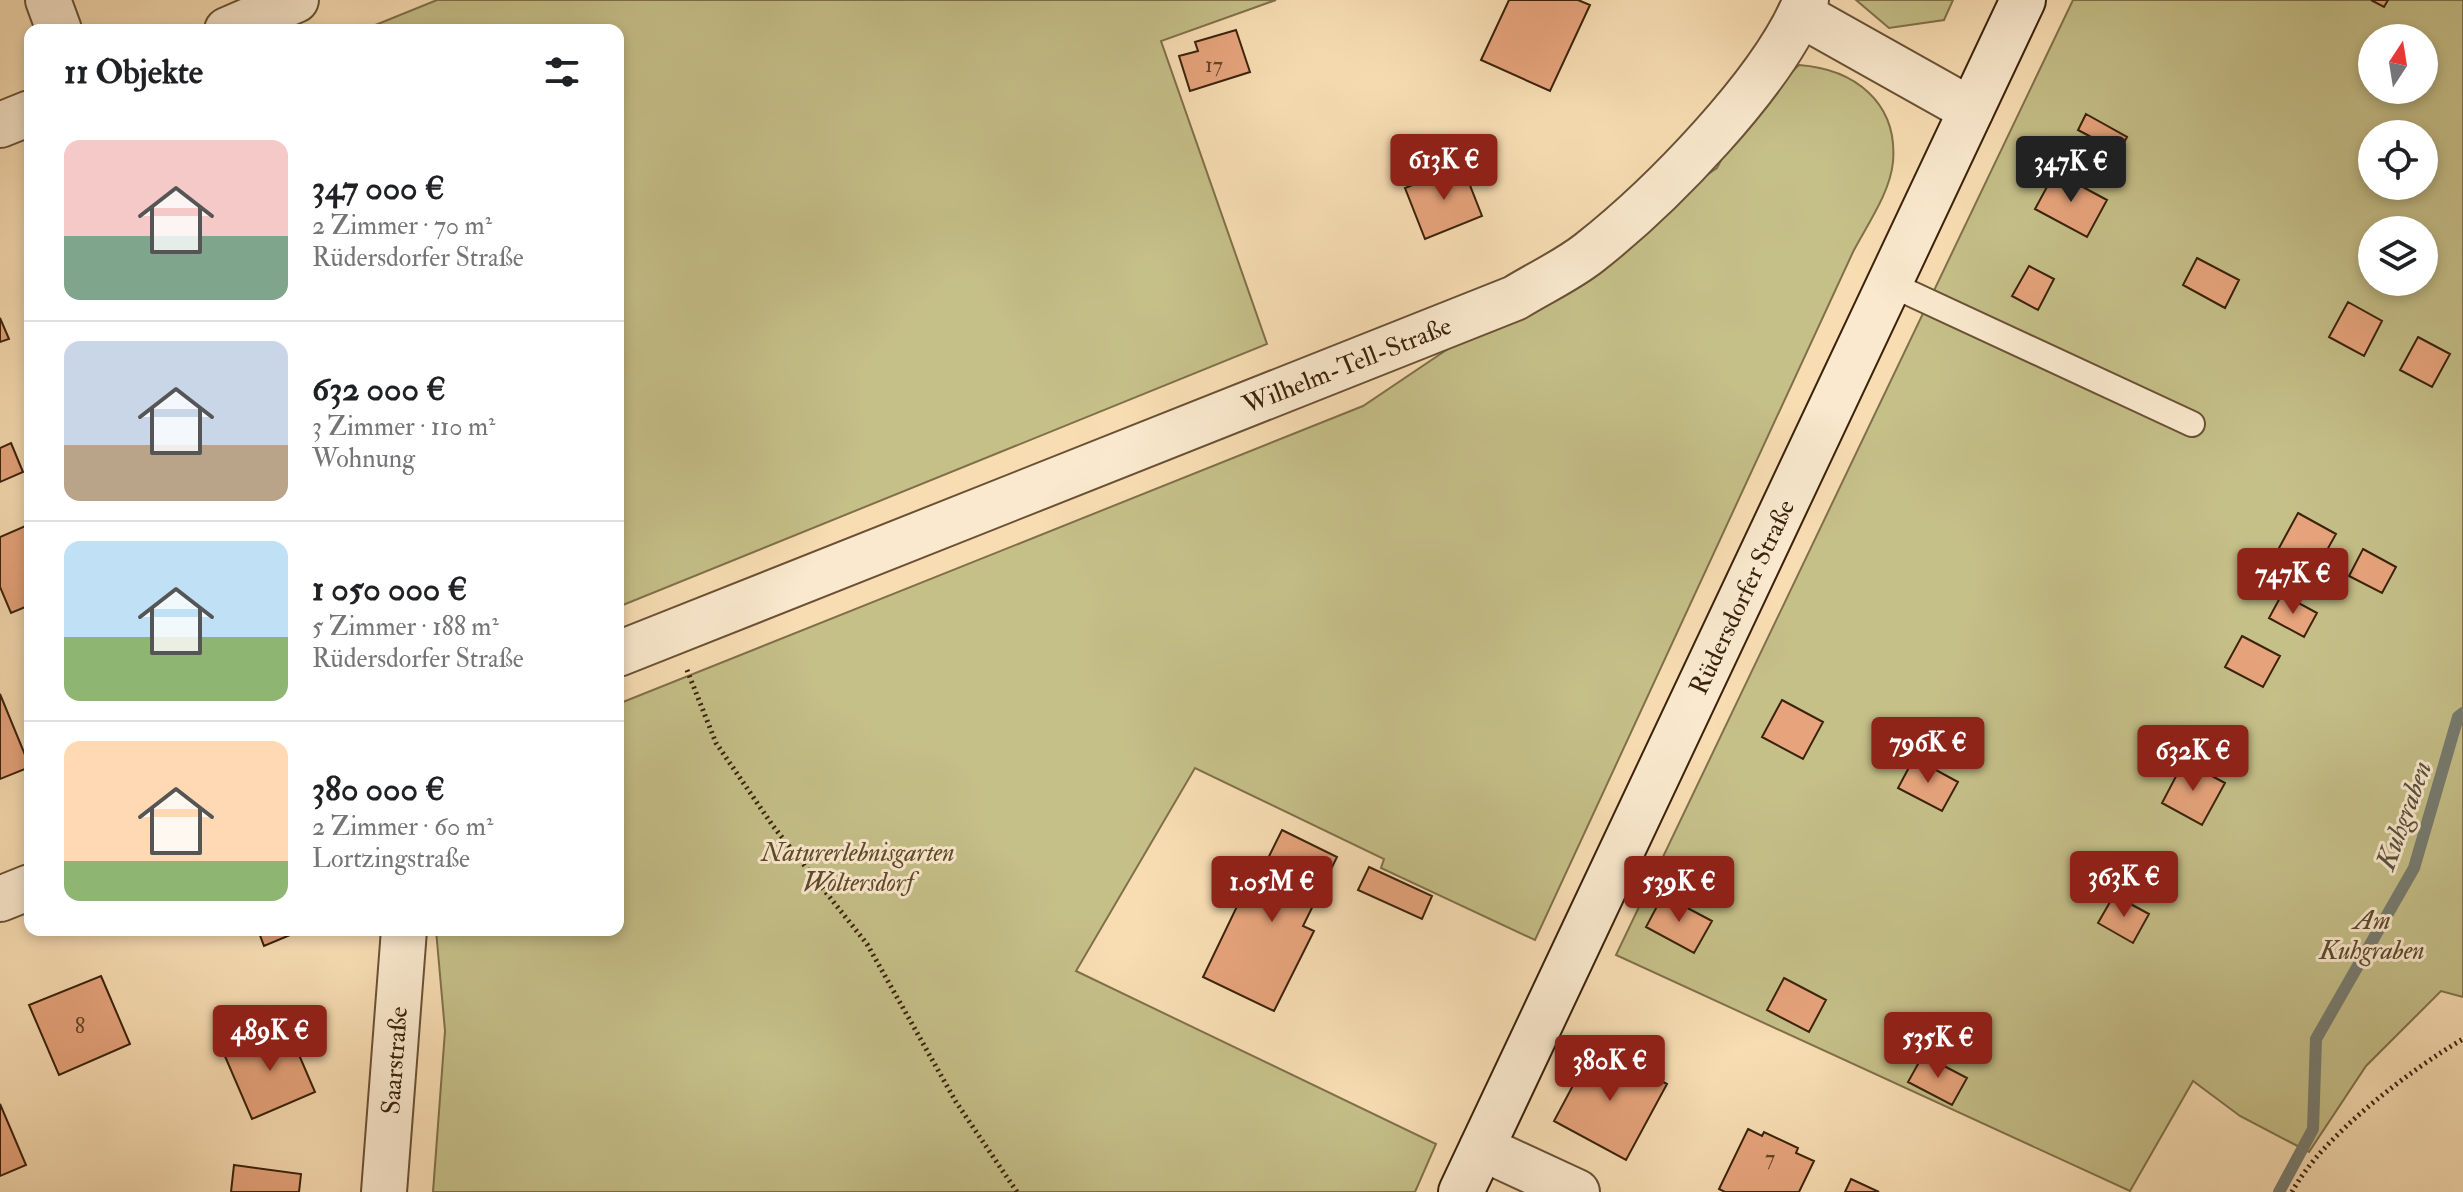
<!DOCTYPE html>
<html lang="de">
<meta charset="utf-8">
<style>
body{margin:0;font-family:"IM FELL Double Pica",serif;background:#f2f2f2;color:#202124;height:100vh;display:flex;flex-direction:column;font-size:30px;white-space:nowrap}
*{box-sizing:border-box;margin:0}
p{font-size:26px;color:#757577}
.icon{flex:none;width:44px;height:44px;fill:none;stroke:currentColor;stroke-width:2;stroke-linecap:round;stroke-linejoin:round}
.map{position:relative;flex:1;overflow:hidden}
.drawer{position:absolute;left:24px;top:24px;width:600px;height:912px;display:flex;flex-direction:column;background:#fff;border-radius:16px;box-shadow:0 4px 12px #0003}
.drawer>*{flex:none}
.needle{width:52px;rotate:12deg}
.buttons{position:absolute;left:2358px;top:24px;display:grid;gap:16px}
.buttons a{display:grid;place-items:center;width:80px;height:80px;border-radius:50%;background:#fff;box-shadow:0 4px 12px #0003;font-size:40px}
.price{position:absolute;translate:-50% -68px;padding:0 18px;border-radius:8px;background:#8f2418;color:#fff;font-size:26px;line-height:52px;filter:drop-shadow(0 2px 4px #0008)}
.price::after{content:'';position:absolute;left:50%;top:48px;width:24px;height:18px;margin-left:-12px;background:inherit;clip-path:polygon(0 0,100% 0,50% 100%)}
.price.current{background:#222;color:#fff}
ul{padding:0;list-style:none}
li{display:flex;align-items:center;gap:24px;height:200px;padding:0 40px}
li+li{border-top:2px solid #e0e0e0}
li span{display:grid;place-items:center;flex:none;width:224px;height:160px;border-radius:16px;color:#555}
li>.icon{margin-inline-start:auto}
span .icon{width:96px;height:96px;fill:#fffc;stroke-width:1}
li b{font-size:34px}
h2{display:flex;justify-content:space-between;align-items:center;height:96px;padding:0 40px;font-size:34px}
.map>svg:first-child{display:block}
.green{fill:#c5bf88;stroke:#80704a;stroke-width:2;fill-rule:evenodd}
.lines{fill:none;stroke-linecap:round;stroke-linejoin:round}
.stream{stroke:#777d72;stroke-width:12}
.building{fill:#e7a47c;stroke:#3a220b;stroke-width:2}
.service-casing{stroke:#6a5135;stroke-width:28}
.minor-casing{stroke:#6a5135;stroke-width:48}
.secondary-casing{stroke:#3a220b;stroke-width:48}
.path{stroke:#3a220b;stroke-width:5;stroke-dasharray:2 4;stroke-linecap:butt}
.service{stroke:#fae9ce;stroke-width:24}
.minor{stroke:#fae9ce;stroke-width:44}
.secondary{stroke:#fae9ce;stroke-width:44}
.labels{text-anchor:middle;stroke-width:6;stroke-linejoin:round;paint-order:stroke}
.number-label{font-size:22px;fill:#654227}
.street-label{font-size:26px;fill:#3a220b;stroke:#fae9ce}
.park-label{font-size:26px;font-style:italic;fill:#5d492a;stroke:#fae9ce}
.water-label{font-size:28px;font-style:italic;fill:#59503e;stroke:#fae9ce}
</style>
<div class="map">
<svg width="2463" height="1192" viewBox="0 0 2463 1192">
<rect width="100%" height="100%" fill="#f8ddb3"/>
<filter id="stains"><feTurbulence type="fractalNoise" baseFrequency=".0025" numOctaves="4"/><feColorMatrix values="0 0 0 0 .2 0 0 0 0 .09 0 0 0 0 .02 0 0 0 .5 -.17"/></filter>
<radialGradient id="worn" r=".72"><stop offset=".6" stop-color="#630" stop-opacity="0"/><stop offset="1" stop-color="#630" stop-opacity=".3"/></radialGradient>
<!-- green -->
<path class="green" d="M 437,0 L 1276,0 L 1161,41 L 1267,344 L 618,607 L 618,30 L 363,30 Z
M 1856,0 L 1953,0 L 1944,20 L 1889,28 Z
M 2073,0 L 2463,0 L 2463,997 L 2441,991 L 2366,1066 L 2309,1152 L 2240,1116 L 2193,1081 L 2130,1191 L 1616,955 ZM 2372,38 L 2424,38 L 2424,90 L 2372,90 ZM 2372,134 L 2424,134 L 2424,186 L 2372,186 ZM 2372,230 L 2424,230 L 2424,282 L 2372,282 Z
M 1799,65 C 1854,69 1898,102 1893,162 C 1890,193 1867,225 1853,252 L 1535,940 L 1381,868 L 1384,859 L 1195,768 L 1076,971 L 1436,1144 L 1415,1192 L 433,1192 L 445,1031 L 436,930 L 618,930 L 618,704 L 1363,406 L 1717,168 L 1743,117 Z"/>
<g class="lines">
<!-- stream -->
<path class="stream" d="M 2279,1192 L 2313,1129 L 2316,1039 L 2414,868 L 2458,717 L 2463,713"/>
</g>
<!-- building -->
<path class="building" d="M 1509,0 L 1578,0 L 1590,5 L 1550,91 L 1481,60 Z
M 2371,0 L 2388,0 L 2384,7 Z
M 1236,30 L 1250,72 L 1190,91 L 1179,56 L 1198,51 L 1195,42 Z
M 2086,114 L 2127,137 L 2119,152 L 2078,130 Z
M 1462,165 L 1482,216 L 1425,239 L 1405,188 Z
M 2055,172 L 2107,200 L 2087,237 L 2035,209 Z
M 2197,258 L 2239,280 L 2225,308 L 2183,285 Z
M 2029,266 L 2054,279 L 2038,310 L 2012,296 Z
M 2348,302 L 2382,321 L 2364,356 L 2329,337 Z
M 0,318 L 9,339 L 0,342 Z
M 2418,337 L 2450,354 L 2432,387 L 2400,370 Z
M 11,443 L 23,472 L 0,482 L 0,448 Z
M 2298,513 L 2336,534 L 2317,568 L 2279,548 Z
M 30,524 L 30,605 L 11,613 L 0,587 L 0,537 Z
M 2363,549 L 2396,567 L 2382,593 L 2349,576 Z
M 2282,594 L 2317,613 L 2304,637 L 2269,618 Z
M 2242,636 L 2280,656 L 2263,687 L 2225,667 Z
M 0,694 L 30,767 L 0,779 Z
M 1782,700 L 1823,722 L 1803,759 L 1762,737 Z
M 1914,758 L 1958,782 L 1942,811 L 1898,788 Z
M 2184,761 L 2225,783 L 2202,825 L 2162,803 Z
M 1282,830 L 1337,857 L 1303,926 L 1314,931 L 1274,1011 L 1203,977 L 1241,898 L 1247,901 Z
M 1369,867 L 1432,896 L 1422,919 L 1358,890 Z
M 1663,895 L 1712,921 L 1694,953 L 1646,927 Z
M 2114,895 L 2149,914 L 2133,943 L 2098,923 Z
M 258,930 L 302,930 L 264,946 Z
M 101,976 L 130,1044 L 59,1075 L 29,1005 Z
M 1784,978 L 1826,1000 L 1809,1032 L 1767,1010 Z
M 287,1027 L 315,1092 L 252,1119 L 224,1054 Z
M 1594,1046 L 1667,1084 L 1626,1160 L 1554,1121 Z
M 1923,1055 L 1967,1078 L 1952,1105 L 1908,1082 Z
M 0,1104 L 26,1165 L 0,1176 Z
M 1748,1129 L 1762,1136 L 1764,1132 L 1798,1148 L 1796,1153 L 1814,1161 L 1799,1192 L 1725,1192 L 1719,1189 Z
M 234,1165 L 301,1174 L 299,1192 L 231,1192 Z
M 1851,1179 L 1879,1192 L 1845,1192 Z"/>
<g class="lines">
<!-- service casing -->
<g class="service-casing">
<path id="service" d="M 1888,283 L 2192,424"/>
</g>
<!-- minor casing -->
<g class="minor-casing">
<g id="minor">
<path d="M 48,0 L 59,30"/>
<path d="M 1800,14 L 1971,110"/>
<path d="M 227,30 L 296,0"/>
<path d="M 0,125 L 30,113"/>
<path id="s1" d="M 618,654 L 1515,298 C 1539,283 1566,271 1589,253 C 1659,198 1773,83 1806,0"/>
<path d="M 0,899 L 30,887"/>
<path d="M 1482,1148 L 1577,1192"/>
<path id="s2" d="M 384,1192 L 404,930"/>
</g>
</g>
<!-- secondary casing -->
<g class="secondary-casing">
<g id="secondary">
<path id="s3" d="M 1461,1192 L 2023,0"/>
</g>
</g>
<!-- path -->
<path class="path" d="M 687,670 L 716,743 L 773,826 L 867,944 L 956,1102 L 1017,1192
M 2292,1192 C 2321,1137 2410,1070 2463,1039"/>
<!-- service -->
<use href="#service" class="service"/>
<!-- minor -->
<use href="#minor" class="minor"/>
<!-- secondary -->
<use href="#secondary" class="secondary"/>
</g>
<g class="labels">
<!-- number labels -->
<g class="number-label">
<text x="1214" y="72">17</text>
<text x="80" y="1033">8</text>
<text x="1770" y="1165">7</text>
</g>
<!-- street labels -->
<g class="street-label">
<text dy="9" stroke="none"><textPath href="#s1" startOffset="784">Wilhelm-Tell-Straße</textPath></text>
<text dy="9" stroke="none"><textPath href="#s3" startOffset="658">Rüdersdorfer Straße</textPath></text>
<text dy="9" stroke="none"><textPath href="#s2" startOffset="132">Saarstraße</textPath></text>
</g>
<!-- park labels -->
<g class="park-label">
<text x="858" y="861">Naturerlebnisgarten<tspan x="858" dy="30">Woltersdorf</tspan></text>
<text x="2372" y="929">Am<tspan x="2372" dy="30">Kuhgraben</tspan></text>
</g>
<!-- water labels -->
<g class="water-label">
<text transform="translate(2403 815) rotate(-70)" y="10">Kuhgraben</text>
</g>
</g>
<rect width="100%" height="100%" filter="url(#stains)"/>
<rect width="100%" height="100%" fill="url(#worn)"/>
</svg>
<div class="buttons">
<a><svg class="needle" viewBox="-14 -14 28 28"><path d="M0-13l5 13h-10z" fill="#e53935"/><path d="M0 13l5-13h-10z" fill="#757577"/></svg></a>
<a><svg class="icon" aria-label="locate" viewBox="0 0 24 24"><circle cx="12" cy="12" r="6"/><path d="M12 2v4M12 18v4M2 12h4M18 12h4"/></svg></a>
<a><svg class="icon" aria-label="layers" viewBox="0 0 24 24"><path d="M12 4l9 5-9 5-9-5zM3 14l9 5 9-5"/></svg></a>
</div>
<b class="price" style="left:1444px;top:202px">613K €</b>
<b class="price current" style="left:2071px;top:204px">347K €</b>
<b class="price" style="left:2293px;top:616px">747K €</b>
<b class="price" style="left:1928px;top:785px">796K €</b>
<b class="price" style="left:2193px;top:793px">632K €</b>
<b class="price" style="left:2124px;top:919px">363K €</b>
<b class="price" style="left:1272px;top:924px">1.05M €</b>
<b class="price" style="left:1679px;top:924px">539K €</b>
<b class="price" style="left:270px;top:1073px">489K €</b>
<b class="price" style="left:1938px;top:1080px">535K €</b>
<b class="price" style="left:1610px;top:1103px">380K €</b>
<section class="drawer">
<h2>11 Objekte<svg class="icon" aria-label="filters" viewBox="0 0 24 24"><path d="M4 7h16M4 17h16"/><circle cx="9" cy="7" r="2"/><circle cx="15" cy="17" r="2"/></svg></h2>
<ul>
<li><span style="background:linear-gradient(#f6c9c9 60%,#7fa58c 0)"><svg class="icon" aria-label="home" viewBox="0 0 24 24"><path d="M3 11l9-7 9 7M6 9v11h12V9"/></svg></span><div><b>347 000 €</b><p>2 Zimmer · 70 m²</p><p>Rüdersdorfer Straße</p></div></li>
<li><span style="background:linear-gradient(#c9d6e8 65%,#b9a48a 0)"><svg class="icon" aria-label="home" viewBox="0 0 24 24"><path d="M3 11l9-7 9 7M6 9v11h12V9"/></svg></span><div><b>632 000 €</b><p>3 Zimmer · 110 m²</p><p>Wohnung</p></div></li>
<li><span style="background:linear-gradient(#bfe0f5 60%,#8fb573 0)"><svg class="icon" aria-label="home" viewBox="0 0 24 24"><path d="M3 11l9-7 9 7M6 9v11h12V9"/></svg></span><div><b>1 050 000 €</b><p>5 Zimmer · 188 m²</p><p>Rüdersdorfer Straße</p></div></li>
<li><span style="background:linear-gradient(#ffd9b3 75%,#8fb573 0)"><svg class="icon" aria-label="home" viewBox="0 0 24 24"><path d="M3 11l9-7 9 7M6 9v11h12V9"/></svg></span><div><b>380 000 €</b><p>2 Zimmer · 60 m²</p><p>Lortzingstraße</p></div></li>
</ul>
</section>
</div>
